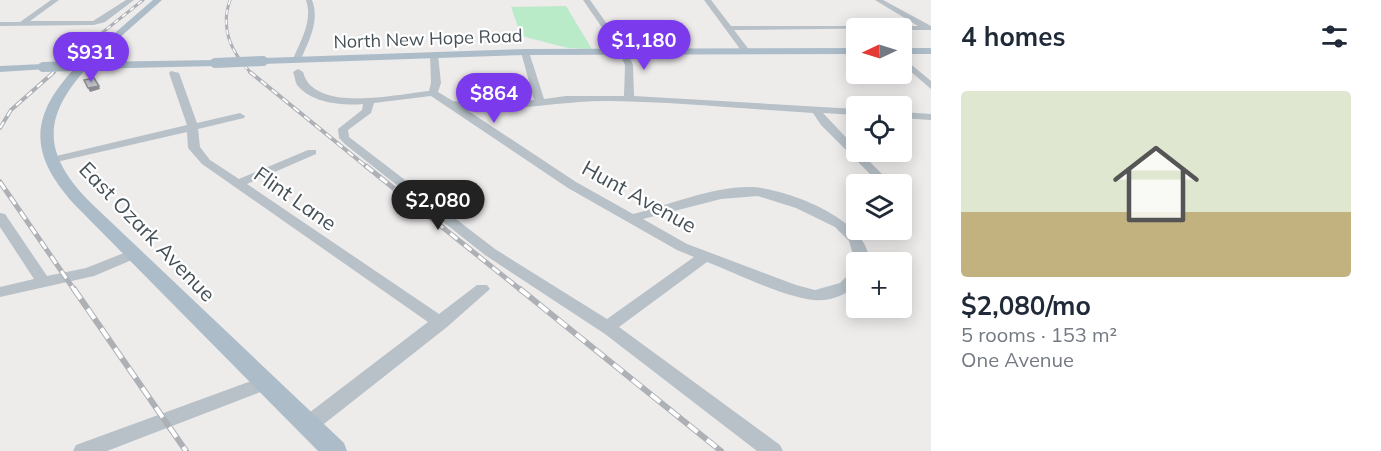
<!DOCTYPE html>
<meta charset="utf-8">
<style>
body{margin:0;font-family:Mulish,sans-serif;background:#f6f6f7;color:#1f2937;height:100vh;display:flex;flex-direction:column;font-size:22px;white-space:nowrap}
*{box-sizing:border-box;margin:0}
p{font-size:20px;color:#747a83}
.icon{flex:none;width:33px;height:33px;fill:none;stroke:currentColor;stroke-width:2;stroke-linecap:round;stroke-linejoin:round}
.map{position:relative;flex:1;overflow:hidden}
.panel{display:flex;flex-direction:column;background:#fff;width:450px}
.panel>*{flex:none}
.needle{width:39px;rotate:266deg}
.controls{position:absolute;left:846px;top:18px;display:grid;gap:12px}
.controls a{display:grid;place-items:center;width:66px;height:66px;border-radius:6px;background:#fff;box-shadow:0 3px 15px #0003;font-size:30px}
.price{position:absolute;translate:-50% -51px;padding:0 14px;border-radius:21px;background:#7c3aed;color:#fff;font-size:20px;line-height:39px;filter:drop-shadow(0 2px 3px #0008)}
.price::after{content:'';position:absolute;left:50%;top:36px;width:18px;height:14px;margin-left:-9px;background:inherit;clip-path:polygon(0 0,100% 0,50% 100%)}
.price.on{background:#222;color:#fff}
ul{padding:0;list-style:none}
li{display:grid;align-content:center;gap:12px;height:318px;padding:0 30px}
li+li{border-top:2px solid #e0e1e3}
li span{display:grid;place-items:center;height:186px;border-radius:6px;color:#555}
li>.icon{margin-inline-start:auto}
span .icon{width:108px;height:108px;fill:#fffc;stroke-width:1}
li b{font-size:26px}
h2{display:flex;justify-content:space-between;align-items:center;height:72px;padding:0 30px;font-size:26px}
main{display:flex;flex:1;min-height:0}
.map>svg:first-child{display:block}
.green{fill:#baebc9}
.lines{fill:none;stroke-linecap:round;stroke-linejoin:round}
.minor{fill:#b7c1c7;fill-rule:evenodd}
.major{fill:#acbdc9;fill-rule:evenodd}
.rail-far3-casing{stroke:#adb1b5;stroke-width:3}
.rail-far2-casing{stroke:#adb1b5;stroke-width:4}
.rail-far1-casing{stroke:#adb1b5;stroke-width:5}
.rail-casing{stroke:#adb1b5;stroke-width:6}
.rail-far3{stroke:#fff;stroke-width:1.5;stroke-dasharray:5;stroke-linecap:butt}
.rail-far2{stroke:#fff;stroke-width:2;stroke-dasharray:7;stroke-linecap:butt}
.rail-far1{stroke:#fff;stroke-width:3;stroke-dasharray:9;stroke-linecap:butt}
.rail{stroke:#fff;stroke-width:4;stroke-dasharray:12;stroke-linecap:butt}
.major-bridge{stroke:#acbdc9;stroke-width:10}
.shaded-wall{fill:#8a8d90}
.building{fill:#c5c9ce;stroke:#8a8d90;stroke-width:1.5}
.labels{text-anchor:middle;stroke-width:4.5;stroke-linejoin:round;paint-order:stroke}
.far-street-label{font-size:18px;fill:#455057;stroke:#fff}
.street-label{font-size:21px;fill:#455057;stroke:#fff}
</style>
<main>
<div class="map">
<svg width="931" height="451" viewBox="0 0 931 451">
<rect width="100%" height="100%" fill="#eeebeb"/>
<!-- green -->
<path class="green" d="M 566,6 L 592,49 L 568,48 L 521,36 L 511,7 Z"/>
<g class="lines">
<!-- minor -->
<path class="minor" d="M 51,0 L 59,0 L 30,21 L 93,21 L 126,0 L 134,0 L 105,22 L 94,25 L 0,26 L 0,22 L 20,22 Z
M 306,0 L 312,0 C 320,21 309,40 301,59 L 297,62 L 293,59 C 301,40 313,21 306,0 Z
M 583,0 L 590,0 L 627,52 L 633,65 L 634,96 L 856,109 L 856,115 L 823,113 L 856,148 L 856,152 L 860,152 L 892,184 L 880,184 L 821,125 L 813,113 C 745,109 678,102 610,101 C 561,100 513,113 464,108 L 576,182 L 633,214 C 670,205 710,187 749,187 C 784,187 871,220 869,262 L 856,262 L 856,265 L 849,241 L 835,227 L 796,208 L 758,196 L 721,199 L 643,219 L 687,244 L 796,285 L 815,290 L 840,283 L 851,272 L 856,271 L 856,285 C 847,295 828,302 814,300 C 781,296 738,274 707,262 L 619,327 L 780,445 L 783,451 L 757,451 L 605,334 L 485,255 L 346,145 L 339,138 L 338,129 L 362,110 L 363,104 C 343,106 312,103 298,86 C 295,83 295,76 293,72 L 298,69 L 303,72 C 314,114 397,94 429,91 L 431,83 L 430,55 L 434,52 L 438,55 L 441,83 L 438,92 L 453,101 L 473,103 L 507,103 L 534,100 L 521,52 L 525,49 L 529,52 L 544,99 L 566,96 L 624,96 L 625,65 L 619,52 ZM 431,96 L 568,188 L 677,250 L 694,257 L 607,319 L 495,249 L 349,137 L 348,130 L 371,113 L 374,103 Z
M 704,0 L 711,0 L 731,26 L 918,26 L 875,0 L 883,0 L 931,26 L 931,30 L 902,30 L 902,28 L 734,30 L 750,51 L 746,54 L 743,53 Z
M 902,57 L 931,81 L 931,89 L 902,64 Z
M 171,71 L 179,73 L 197,123 L 240,113 L 245,116 L 244,118 L 198,129 L 200,147 L 210,160 L 239,179 L 308,150 L 316,150 L 316,154 L 247,184 L 439,314 L 477,285 L 487,285 L 490,289 L 447,327 L 315,431 L 308,434 L 301,431 L 298,425 L 301,419 L 428,322 L 202,164 L 188,148 L 187,132 L 52,163 L 46,160 L 52,157 L 187,125 L 169,73 Z
M 902,112 L 931,114 L 931,120 L 902,118 Z
M 0,213 L 5,214 L 47,276 L 86,268 L 134,249 L 141,254 L 139,257 L 94,276 L 0,297 L 0,287 L 34,279 L 0,227 Z
M 265,376 L 271,378 L 274,383 L 271,388 L 107,451 L 73,451 L 76,445 Z"/>
<!-- major -->
<path class="major" d="M 153,0 L 162,0 L 92,62 L 215,60 L 220,63 L 215,66 L 86,69 C 40,120 44,156 92,204 L 344,443 L 347,451 L 318,451 L 74,204 C 29,154 29,117 75,68 L 75,64 L 80,63 Z
M 856,48 L 856,54 L 525,55 L 263,64 L 258,61 L 263,58 L 525,49 Z
M 902,48 L 931,48 L 931,54 L 902,54 Z
M 43,64 L 47,65 L 47,69 L 0,72 L 0,66 Z"/>
<!-- rail-far3 casing -->
<g class="rail-far3-casing">
<path id="rail-far3" d="M 230,0 C 220,29 231,52 251,73
M 52,73 L 143,0"/>
</g>
<!-- rail-far2 casing -->
<g class="rail-far2-casing">
<path id="rail-far2" d="M 250,72 L 368,168
M 0,128 L 11,110 L 54,72"/>
</g>
<!-- rail-far1 casing -->
<g class="rail-far1-casing">
<path id="rail-far1" d="M 366,166 L 522,291
M 0,182 L 75,291"/>
</g>
<!-- rail casing -->
<g class="rail-casing">
<path id="rail" d="M 74,289 L 186,451
M 520,289 L 721,451"/>
</g>
<!-- rail-far3 -->
<use href="#rail-far3" class="rail-far3"/>
<!-- rail-far2 -->
<use href="#rail-far2" class="rail-far2"/>
<!-- rail-far1 -->
<use href="#rail-far1" class="rail-far1"/>
<!-- rail -->
<use href="#rail" class="rail"/>
<!-- major-bridge -->
<path class="major-bridge" d="M 215,63 L 263,61
M 43,67 L 72,66"/>
</g>
<!-- shaded-wall -->
<path class="shaded-wall" d="M 99,86 L 100,89 L 90,92 L 88,88 Z"/>
<!-- building -->
<path class="building" d="M 94,78 L 99,86 L 88,88 L 84,80 Z"/>
<g class="labels">
<!-- far-street labels -->
<g class="far-street-label">
<text transform="translate(428 39) rotate(-2)" y="6">North New Hope Road</text>
</g>
<!-- street labels -->
<g class="street-label">
<text transform="translate(639 197) rotate(29)" y="7">Hunt Avenue</text>
<text transform="translate(295 199) rotate(35)" y="7">Flint Lane</text>
<text transform="translate(147 232) rotate(46)" y="7">East Ozark Avenue</text>
</g>
</g>
</svg>
<div class="controls">
<a><svg class="needle" viewBox="-14 -14 28 28"><path d="M0-13l5 13h-10z" fill="#e53935"/><path d="M0 13l5-13h-10z" fill="#747a83"/></svg></a>
<a><svg class="icon" aria-label="locate" viewBox="0 0 24 24"><circle cx="12" cy="12" r="6"/><path d="M12 2v4M12 18v4M2 12h4M18 12h4"/></svg></a>
<a><svg class="icon" aria-label="layers" viewBox="0 0 24 24"><path d="M12 4l9 5-9 5-9-5zM3 14l9 5 9-5"/></svg></a>
<a>+</a>
</div>
<b class="price" style="left:644px;top:71px">$1,180</b>
<b class="price" style="left:91px;top:83px">$931</b>
<b class="price" style="left:494px;top:124px">$864</b>
<b class="price on" style="left:438px;top:231px">$2,080</b>
</div>
<section class="panel">
<h2>4 homes<svg class="icon" aria-label="filters" viewBox="0 0 24 24"><path d="M4 7h16M4 17h16"/><circle cx="9" cy="7" r="2"/><circle cx="15" cy="17" r="2"/></svg></h2>
<ul>
<li><span style="background:linear-gradient(#dfe7d0 65%,#c2b280 0)"><svg class="icon" aria-label="home" viewBox="0 0 24 24"><path d="M3 11l9-7 9 7M6 9v11h12V9"/></svg></span><div><b>$2,080/mo</b><p>5 rooms · 153 m²</p><p>One Avenue</p></div></li>
</ul>
</section>
</main>
